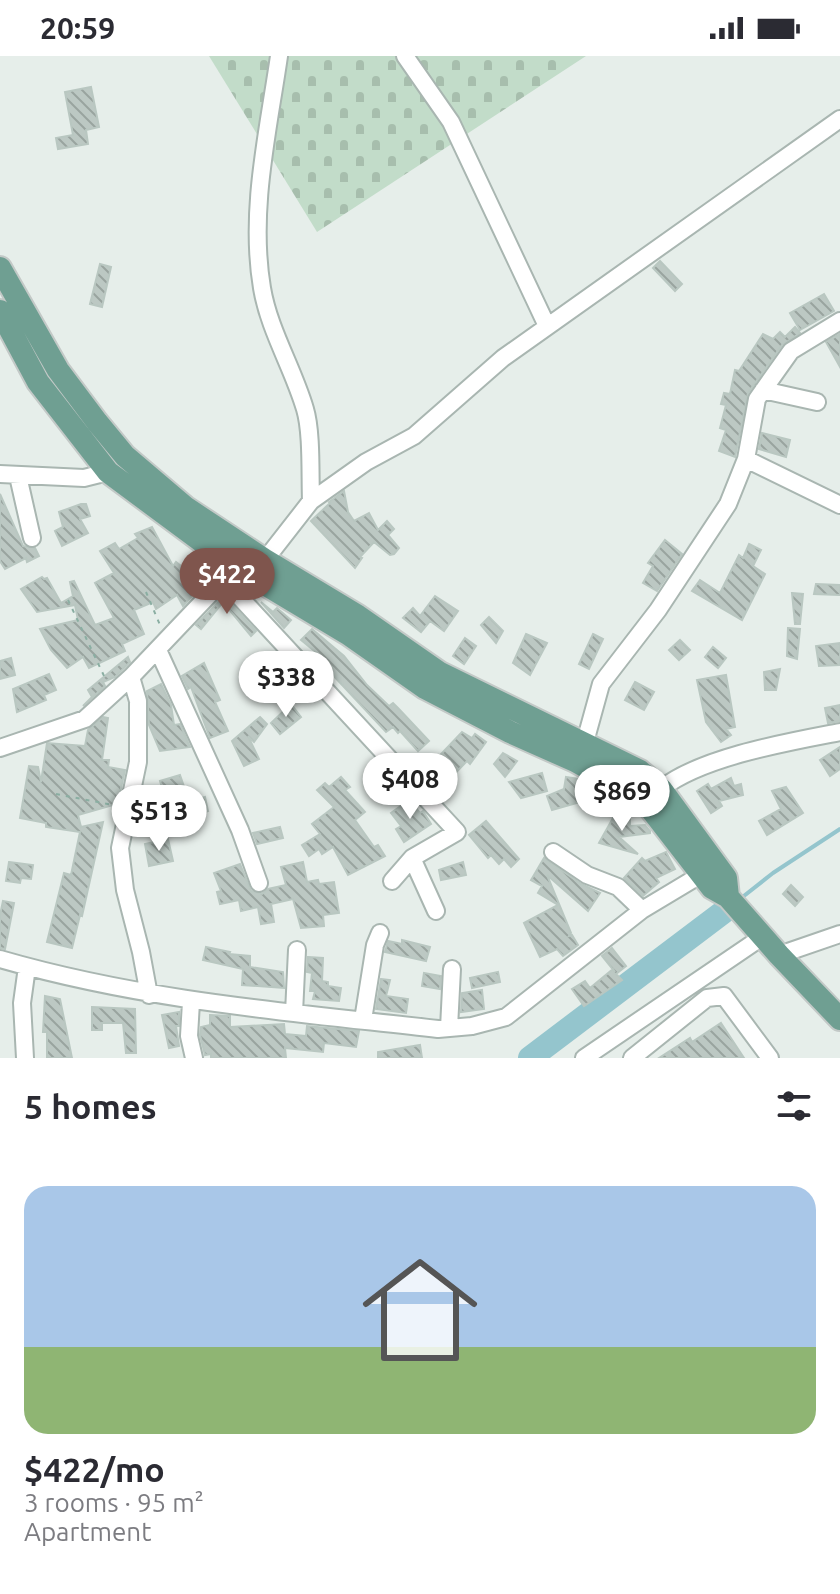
<!DOCTYPE html>
<meta charset="utf-8">
<style>
body{margin:0;font-family:Ubuntu,sans-serif;background:#f7f7f7;color:#2b2b33;height:100vh;display:flex;flex-direction:column;font-size:30px;white-space:nowrap}
*{box-sizing:border-box;margin:0}
p{font-size:26px;color:#7c7c81}
.icon{flex:none;width:44px;height:44px;fill:none;stroke:currentColor;stroke-width:2;stroke-linecap:round;stroke-linejoin:round}
.map{position:relative;height:1002px;overflow:hidden}
.panel{display:flex;flex-direction:column;background:#fff;flex:1}
.panel>*{flex:none}
.price{position:absolute;translate:-50% -68px;padding:0 18px;border-radius:28px;background:#fff;color:#222;font-size:26px;line-height:52px;filter:drop-shadow(0 2px 4px #0008)}
.price::after{content:'';position:absolute;left:50%;top:48px;width:24px;height:18px;margin-left:-12px;background:inherit;clip-path:polygon(0 0,100% 0,50% 100%)}
.price.active{background:#7f554d;color:#fff}
ul{padding:0;list-style:none}
li{display:grid;align-content:center;gap:16px;height:424px;padding:0 24px}
li span{display:grid;place-items:center;height:248px;border-radius:24px;color:#555}
li>.icon{margin-inline-start:auto}
span .icon{width:144px;height:144px;fill:#fffc;stroke-width:1}
li b{font-size:34px}
h2{display:flex;justify-content:space-between;align-items:center;height:96px;padding:0 24px;font-size:34px}
.status{display:flex;justify-content:space-between;align-items:center;height:56px;padding:0 40px;background:#fff;direction:ltr}
.status svg{height:22px;fill:currentColor}
.map>svg:first-child{display:block}
.cemetery{fill:url(#cemetery-stones)}
.lines{fill:none;stroke-linecap:round;stroke-linejoin:round}
.stream{stroke:#94c5cd;stroke-width:4}
.river{stroke:#94c5cd;stroke-width:24}
.building{fill:url(#building-back-hatch);stroke:#b9c7c1;stroke-width:2}
.minor-casing{stroke:#a9b6b1;stroke-width:20}
.major-casing{stroke:#c3c9c7;stroke-width:26}
.path{stroke:#8aaea2;stroke-width:2;stroke-dasharray:4 6;stroke-linecap:butt}
.minor{stroke:#fff;stroke-width:16}
.major{stroke:#6f9f92;stroke-width:22}
</style>
<div class="status"><b>20:59</b><svg viewBox="0 0 49 12"><path d="M0 12V9h3v3zM5 12V6h3v6zM10 12V3h3v9zM15 12V0h3v12zM26 1h20v11H26zM47 4h2v5h-2z"/></svg></div>
<div class="map">
<svg width="840" height="1002" viewBox="0 0 840 1002">
<defs>
<pattern id="cemetery-stones" width="16" height="16" patternUnits="userSpaceOnUse" patternTransform="scale(2)"><rect width="16" height="16" fill="#c2dcc9"/><path d="M2 7V4a2 2 0 0 1 4 0v3zM10 15v-3a2 2 0 0 1 4 0v3z" fill="#a7bead"/></pattern>
<pattern id="building-back-hatch" width="6" height="6" patternUnits="userSpaceOnUse" patternTransform="scale(2)"><rect width="6" height="6" fill="#bcc8c3"/><path d="M-1 5l2 2M0 0l6 6M5-1l2 2" fill="none" stroke="#99a49f"/></pattern>
</defs>
<rect width="100%" height="100%" fill="#e6eeea"/>
<!-- cemetery -->
<path class="cemetery" d="M 209,0 L 586,0 L 317,176 Z"/>
<g class="lines">
<!-- stream -->
<path class="stream" d="M 740,843 L 773,817 L 840,773"/>
<!-- river -->
<path class="river" d="M 530,1002 L 726,854"/>
</g>
<!-- building -->
<path class="building" d="M 91,31 L 99,71 L 86,74 L 88,88 L 58,93 L 56,82 L 73,79 L 65,36 Z
M 660,205 L 682,228 L 675,235 L 653,212 Z
M 100,208 L 111,211 L 102,251 L 90,248 Z
M 824,238 L 834,255 L 800,274 L 790,257 Z
M 795,271 L 800,277 L 782,289 L 748,337 L 735,401 L 719,395 L 726,374 L 720,372 L 726,349 L 721,348 L 724,337 L 730,338 L 735,314 L 739,315 L 763,278 L 773,283 L 780,276 L 785,281 Z
M 840,278 L 840,311 L 826,286 Z
M 762,377 L 790,384 L 786,401 L 759,393 Z
M 344,435 L 348,456 L 354,465 L 369,457 L 378,474 L 387,465 L 394,473 L 388,479 L 399,492 L 394,498 L 390,499 L 374,486 L 360,501 L 362,502 L 355,512 L 311,465 L 330,447 L 329,446 Z
M 0,438 L 23,490 L 35,492 L 39,500 L 27,506 L 26,502 L 5,513 L 0,505 Z
M 81,448 L 86,448 L 90,460 L 80,463 L 88,477 L 62,490 L 55,475 L 63,471 L 59,456 Z
M 152,471 L 173,510 L 176,506 L 186,514 L 190,509 L 198,516 L 206,507 L 215,515 L 183,550 L 177,539 L 156,553 L 153,546 L 134,554 L 144,578 L 122,588 L 125,595 L 89,612 L 83,601 L 67,612 L 51,594 L 40,573 L 78,564 L 75,549 L 37,556 L 21,533 L 42,521 L 44,523 L 47,522 L 61,547 L 73,540 L 70,526 L 74,525 L 95,569 L 114,562 L 95,527 L 114,517 L 100,495 L 115,487 L 119,493 L 138,482 L 135,478 Z
M 665,484 L 682,498 L 657,535 L 643,527 L 653,510 L 648,507 Z
M 749,488 L 761,494 L 753,510 L 765,518 L 742,564 L 692,535 L 700,524 L 720,537 L 739,499 L 743,502 Z
M 816,528 L 840,529 L 840,539 L 814,538 Z
M 792,537 L 803,538 L 800,568 L 795,568 Z
M 224,540 L 256,575 L 251,580 L 223,546 L 201,573 L 196,569 Z
M 435,540 L 458,555 L 444,575 L 430,565 L 421,576 L 403,562 L 413,552 L 420,560 Z
M 261,546 L 273,556 L 277,552 L 291,564 L 284,572 Z
M 489,561 L 503,575 L 496,587 L 481,569 Z
M 788,572 L 800,573 L 797,603 L 787,600 Z
M 312,573 L 344,600 L 367,629 L 389,650 L 393,647 L 398,652 L 429,685 L 418,695 L 400,675 L 398,677 L 393,671 L 386,676 L 330,616 L 327,619 L 318,609 L 324,603 L 301,584 Z
M 526,578 L 547,587 L 530,619 L 513,607 Z
M 593,578 L 603,583 L 589,613 L 579,608 Z
M 465,582 L 476,590 L 464,608 L 453,600 Z
M 680,584 L 690,594 L 679,604 L 669,594 Z
M 840,587 L 840,609 L 819,610 L 816,590 Z
M 713,591 L 726,602 L 718,612 L 705,601 Z
M 128,601 L 130,606 L 115,621 L 103,626 L 105,630 L 83,650 L 92,641 L 88,634 Z
M 11,602 L 15,619 L 0,623 L 0,605 Z
M 204,607 L 220,644 L 215,646 L 228,675 L 210,682 L 191,631 L 188,633 L 182,620 Z
M 780,613 L 776,634 L 765,634 L 764,616 Z
M 49,618 L 56,634 L 44,639 L 46,644 L 17,656 L 13,633 Z
M 726,619 L 735,671 L 726,673 L 731,679 L 721,686 L 706,666 L 697,624 Z
M 635,626 L 654,636 L 644,654 L 625,644 Z
M 161,628 L 171,649 L 174,669 L 180,668 L 190,691 L 160,695 L 149,669 L 147,635 Z
M 291,648 L 301,661 L 280,678 L 271,667 Z
M 840,649 L 840,665 L 828,667 L 825,652 Z
M 103,661 L 108,662 L 102,704 L 109,704 L 108,711 L 125,714 L 118,746 L 113,746 L 113,749 L 78,759 L 81,771 L 103,766 L 82,860 L 80,859 L 72,892 L 47,886 L 64,817 L 71,819 L 80,776 L 46,771 L 46,767 L 20,762 L 29,710 L 38,711 L 41,726 L 47,687 L 85,690 L 88,674 Z
M 260,661 L 267,668 L 254,686 L 248,680 L 259,703 L 244,710 L 232,685 Z
M 462,676 L 472,682 L 475,678 L 486,686 L 470,708 L 467,705 L 441,732 L 424,716 Z
M 840,691 L 840,713 L 830,720 L 820,704 Z
M 503,697 L 517,705 L 505,721 L 494,708 Z
M 542,717 L 547,735 L 521,742 L 509,726 Z
M 180,719 L 189,745 L 205,741 L 208,755 L 172,766 L 160,725 Z
M 341,721 L 350,731 L 345,734 L 365,756 L 355,764 L 374,791 L 378,789 L 385,800 L 348,819 L 333,791 L 322,798 L 319,793 L 309,800 L 302,789 L 320,778 L 312,768 L 334,751 L 317,734 L 325,727 L 329,731 Z
M 566,721 L 579,723 L 601,740 L 552,754 L 547,740 L 564,733 Z
M 731,722 L 734,730 L 741,728 L 743,739 L 719,745 L 722,750 L 711,757 L 697,735 L 708,728 L 711,733 Z
M 786,731 L 803,757 L 767,779 L 759,765 L 781,753 L 772,735 Z
M 409,744 L 420,757 L 423,755 L 431,768 L 404,786 L 396,773 L 401,770 L 391,757 Z
M 630,761 L 630,770 L 645,769 L 650,775 L 650,777 L 619,781 L 638,798 L 599,787 L 613,762 Z
M 486,765 L 519,803 L 511,811 L 504,803 L 499,808 L 491,799 L 488,802 L 469,779 Z
M 280,771 L 283,782 L 257,788 L 253,777 Z
M 168,783 L 173,805 L 149,810 L 145,788 Z
M 666,796 L 675,813 L 656,822 L 659,826 L 643,840 L 624,822 L 642,802 L 645,805 Z
M 544,802 L 581,828 L 600,837 L 588,855 L 547,819 L 571,877 L 569,880 L 572,879 L 578,889 L 563,900 L 557,893 L 540,901 L 524,867 L 558,849 L 538,837 L 542,830 L 531,824 Z
M 9,806 L 33,809 L 31,823 L 21,822 L 20,827 L 6,825 Z
M 303,806 L 307,826 L 318,824 L 319,828 L 334,826 L 339,857 L 323,859 L 324,870 L 301,872 L 293,843 L 271,848 L 274,866 L 261,868 L 258,851 L 241,855 L 239,844 L 220,848 L 217,836 L 221,835 L 214,817 L 240,808 L 251,835 L 262,838 L 268,833 L 286,829 L 281,811 Z
M 463,806 L 466,819 L 441,824 L 439,814 Z
M 791,829 L 803,841 L 795,850 L 783,838 Z
M 3,845 L 14,847 L 5,893 L 0,892 L 0,859 Z
M 402,884 L 430,891 L 426,905 L 385,896 L 388,885 L 402,888 Z
M 206,891 L 230,896 L 229,898 L 250,900 L 250,911 L 283,916 L 284,932 L 242,929 L 243,913 L 203,904 Z
M 612,892 L 626,910 L 616,918 L 622,924 L 584,950 L 572,933 L 585,925 L 590,932 L 613,913 L 615,916 L 602,900 Z
M 308,901 L 323,902 L 322,925 L 328,926 L 328,930 L 341,932 L 339,945 L 313,943 L 315,935 L 310,935 L 312,917 L 307,916 Z
M 498,916 L 500,926 L 472,932 L 470,922 Z
M 424,917 L 441,920 L 440,933 L 422,930 Z
M 381,923 L 390,924 L 386,940 L 408,943 L 406,957 L 376,953 Z
M 482,934 L 484,953 L 461,956 L 462,937 Z
M 45,940 L 60,943 L 72,1002 L 47,1002 L 47,976 L 43,976 Z
M 92,951 L 135,953 L 136,997 L 126,997 L 123,967 L 102,967 L 102,974 L 92,974 Z
M 179,956 L 179,970 L 176,970 L 179,990 L 169,992 L 162,959 Z
M 210,959 L 230,960 L 230,971 L 284,968 L 285,978 L 306,980 L 307,970 L 359,975 L 356,991 L 324,987 L 323,996 L 285,992 L 286,1002 L 211,1002 L 211,998 L 205,999 L 200,979 L 201,971 L 210,969 Z
M 721,967 L 744,1002 L 659,1002 L 690,982 L 692,986 Z
M 420,989 L 422,1002 L 378,1002 L 378,996 Z"/>
<g class="lines">
<!-- minor casing -->
<g class="minor-casing">
<path id="minor" d="M 279,0 C 268,76 249,155 262,232 C 269,274 293,312 305,353 C 312,376 310,419 311,445
M 405,0 L 451,66 L 547,270
M 763,334 L 817,346
M 746,403 L 840,449
M 0,418 L 84,422 L 108,416
M 18,420 L 32,482
M 265,504 L 311,445 L 366,406 L 414,380 L 503,302 L 840,63
M 223,523 L 457,776 L 412,802 L 392,825
M 158,594 L 240,774 L 259,827
M 131,621 L 138,645 L 138,706 L 120,792 L 125,834 L 141,896 L 149,939
M 585,686 L 601,628 L 658,554 L 728,448 L 746,403 L 757,343 L 791,295 L 840,265
M 0,692 L 85,663 L 131,621 L 229,518
M 661,733 C 701,701 788,686 840,676
M 553,796 L 587,819 L 618,831 L 642,854
M 412,802 L 436,855
M 779,899 L 840,878
M 0,903 C 145,945 289,956 438,973 L 472,970 L 506,961 L 642,854 L 702,818
M 191,946 L 189,980 L 194,1002
M 294,957 L 297,894
M 363,964 L 375,889 L 380,877
M 449,972 L 452,913
M 25,1002 L 22,947 L 27,911
M 584,1002 L 762,881
M 632,1002 L 707,942 L 724,940 L 770,1002"/>
</g>
<!-- major casing -->
<g class="major-casing">
<path id="major" d="M 0,212 L 58,314 L 97,366 L 125,400 L 185,451 L 265,504 L 358,560 L 440,617 L 640,715 L 661,733 L 726,822 L 728,841
M 0,255 L 38,326 L 108,416 L 236,511 L 348,578 L 425,632 L 510,676 L 575,705 L 643,743 L 712,832 L 728,841 L 779,899 L 840,963"/>
</g>
<!-- path -->
<path class="path" d="M 146,536 L 160,569
M 68,544 L 105,622
M 56,738 L 113,749"/>
<!-- minor -->
<use href="#minor" class="minor"/>
<!-- major -->
<use href="#major" class="major"/>
</g>
</svg>
<b class="price active" style="left:227px;top:560px">$422</b>
<b class="price" style="left:286px;top:663px">$338</b>
<b class="price" style="left:410px;top:765px">$408</b>
<b class="price" style="left:622px;top:777px">$869</b>
<b class="price" style="left:159px;top:797px">$513</b>
</div>
<section class="panel">
<h2>5 homes<svg class="icon" aria-label="filters" viewBox="0 0 24 24"><path d="M4 7h16M4 17h16"/><circle cx="9" cy="7" r="2"/><circle cx="15" cy="17" r="2"/></svg></h2>
<ul>
<li><span style="background:linear-gradient(#a9c7e8 65%,#8fb573 0)"><svg class="icon" aria-label="home" viewBox="0 0 24 24"><path d="M3 11l9-7 9 7M6 9v11h12V9"/></svg></span><div><b>$422/mo</b><p>3 rooms · 95 m²</p><p>Apartment</p></div></li>
</ul>
</section>
